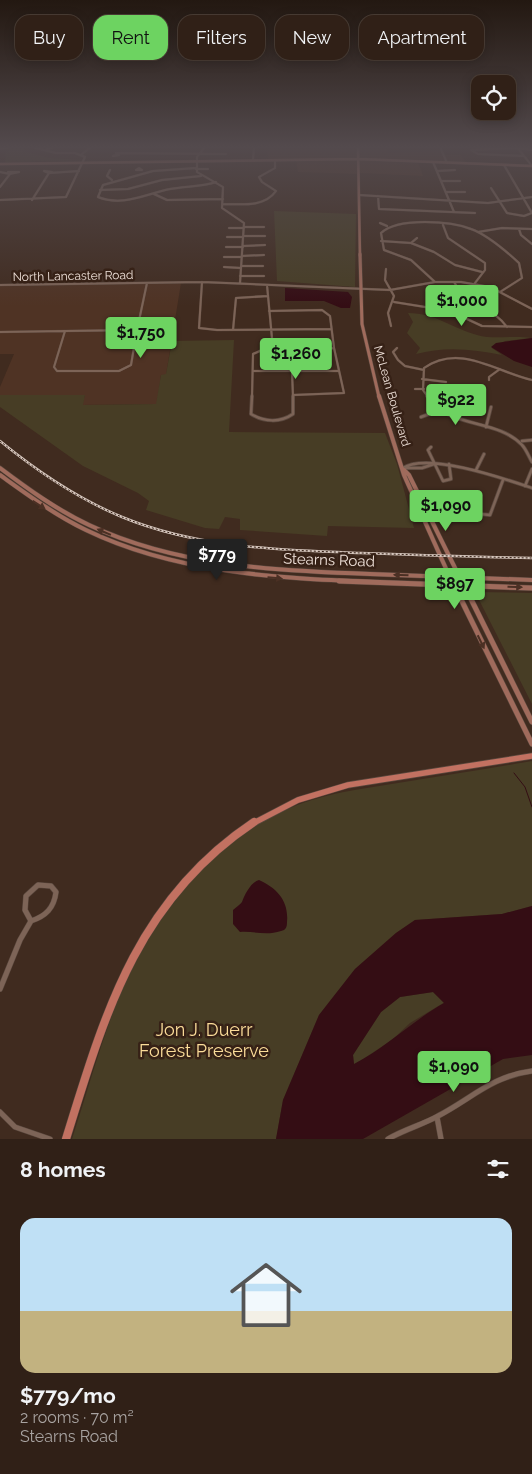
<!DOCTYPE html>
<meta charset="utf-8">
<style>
body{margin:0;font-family:Raleway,sans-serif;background:#3c2d24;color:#f1f3f6;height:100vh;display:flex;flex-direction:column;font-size:19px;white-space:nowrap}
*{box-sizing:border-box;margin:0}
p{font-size:16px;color:#a8a3a1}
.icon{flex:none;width:28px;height:28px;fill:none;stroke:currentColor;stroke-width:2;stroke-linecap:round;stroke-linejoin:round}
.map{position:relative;height:1139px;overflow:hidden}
.sheet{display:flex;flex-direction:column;background:#302017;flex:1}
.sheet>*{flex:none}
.top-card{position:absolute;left:15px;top:15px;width:502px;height:45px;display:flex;gap:10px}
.fabs{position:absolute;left:471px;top:75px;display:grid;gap:10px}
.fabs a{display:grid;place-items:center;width:45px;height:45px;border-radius:10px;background:#302017;box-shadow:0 2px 12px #0003,0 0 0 1px #4b3e36;font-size:25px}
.price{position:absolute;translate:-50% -42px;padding:0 11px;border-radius:5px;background:#6dd361;color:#111;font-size:16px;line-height:32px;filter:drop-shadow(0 1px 2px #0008)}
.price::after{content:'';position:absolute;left:50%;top:30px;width:15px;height:11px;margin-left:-8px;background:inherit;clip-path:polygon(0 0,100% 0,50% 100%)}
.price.current{background:#222;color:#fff}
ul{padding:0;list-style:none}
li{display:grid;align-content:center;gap:10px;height:265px;padding:0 20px}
li span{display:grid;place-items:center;height:155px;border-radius:15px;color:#555}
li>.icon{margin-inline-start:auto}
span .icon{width:90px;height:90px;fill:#fffc;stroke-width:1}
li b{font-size:21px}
h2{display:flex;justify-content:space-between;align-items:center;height:60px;padding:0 20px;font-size:21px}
.pill{padding:0 18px;border-radius:15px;background:#302017;box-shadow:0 2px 12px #0003,0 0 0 1px #4b3e36;font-size:18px;line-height:45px}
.pill.current{background:#6dd361;color:#111}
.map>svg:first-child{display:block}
.built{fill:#4f3324}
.green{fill:#473d25}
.water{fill:#340d14;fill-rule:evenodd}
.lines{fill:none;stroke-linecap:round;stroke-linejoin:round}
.stream{stroke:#340d14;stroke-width:1}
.street-far2-casing{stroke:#5a483e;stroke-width:2.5}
.street-far1-casing{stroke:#5a483e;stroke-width:4}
.street-casing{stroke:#5a483e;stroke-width:6}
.secondary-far3-casing{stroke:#5a483e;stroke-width:3}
.secondary-far2-casing{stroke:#5a483e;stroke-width:4}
.secondary-far1-casing{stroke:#5a483e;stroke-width:5}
.secondary-casing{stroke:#5a483e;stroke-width:6}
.primary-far1-casing{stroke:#5a483e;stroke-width:7}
.primary-casing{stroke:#5a483e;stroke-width:9}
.street-far2{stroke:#7d6457;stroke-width:2}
.street-far1{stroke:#7d6457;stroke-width:2.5}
.street{stroke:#7d6457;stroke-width:5}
.secondary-far3{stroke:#a06b5c;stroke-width:2.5}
.secondary-far2{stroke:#a06b5c;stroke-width:3}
.secondary-far1{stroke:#a06b5c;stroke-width:4}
.secondary{stroke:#a06b5c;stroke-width:5}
.primary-far1{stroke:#c27161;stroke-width:5.5}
.primary{stroke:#c27161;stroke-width:8}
.rail-casing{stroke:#d5c6bd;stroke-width:2.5}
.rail{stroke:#362116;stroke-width:1;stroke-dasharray:2;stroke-linecap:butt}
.oneway{fill:#4b3024}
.labels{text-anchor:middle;stroke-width:5;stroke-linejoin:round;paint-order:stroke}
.far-street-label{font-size:12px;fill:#eee0d8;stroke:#362116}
.street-label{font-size:15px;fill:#eee0d8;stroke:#362116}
.near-park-label{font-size:18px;fill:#fbdc99;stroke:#362116}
</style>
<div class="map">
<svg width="532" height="1139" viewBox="0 0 532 1139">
<rect width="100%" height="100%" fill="#402b1f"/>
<!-- built -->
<path class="built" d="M 294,147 L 357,147 L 358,174 L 298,172 L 296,160 L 268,160 L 267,149 L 294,149 Z
M 358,147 L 387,147 L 389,153 L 440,151 L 442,155 L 461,155 L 466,163 L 418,162 L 423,176 L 360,173 Z
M 181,283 L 166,375 L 161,375 L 157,404 L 82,405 L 85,395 L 0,395 L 0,387 L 14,354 L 0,354 L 0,286 Z"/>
<!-- green -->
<path class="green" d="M 14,147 L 27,147 L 23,151 L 49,158 L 82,160 L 5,162 L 6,152 L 3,149 Z
M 274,211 L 356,214 L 355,287 L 277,281 Z
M 408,313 C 436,313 451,328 477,335 C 494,340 513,335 531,338 L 505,341 L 492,348 L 502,355 C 474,349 444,346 416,354 L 420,348 L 407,333 L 413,322 Z
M 234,340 L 229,432 L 385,433 L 397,464 L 414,528 L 328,526 L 327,536 L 240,530 L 240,519 L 225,517 L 219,529 L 205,528 L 146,510 L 149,501 L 138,493 L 83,466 L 0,407 L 0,395 L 85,395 L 83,405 L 156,404 L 161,375 L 166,374 L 172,341 Z
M 475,592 L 532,593 L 532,704 Z
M 532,761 L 532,906 L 502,914 L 415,920 L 396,933 L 355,969 L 319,1015 L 283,1100 L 276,1139 L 72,1139 C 86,1096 98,1052 114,1010 C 150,918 216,830 312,800 C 340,791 369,788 398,783 C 442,776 487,769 532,761 Z
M 433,992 L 445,1002 L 410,1023 L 392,1040 L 354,1065 L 353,1055 L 381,1012 L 400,997 Z"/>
<!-- water -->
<path class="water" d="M 285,288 L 348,292 L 352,297 L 350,308 L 341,308 L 324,301 L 285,301 Z
M 532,338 L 532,367 L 514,361 L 491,347 L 496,343 Z
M 259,880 C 277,888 289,901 287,922 C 287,927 286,930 281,931 C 266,936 255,931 240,932 L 233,924 L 233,910 C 236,907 240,905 242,902 C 245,894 251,882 259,880 Z
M 532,906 L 532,1055 L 503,1059 L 363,1139 L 276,1139 L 283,1100 L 319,1015 L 355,969 L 396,933 L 415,920 L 502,914 ZM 433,992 L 444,1003 C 412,1021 387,1047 354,1064 L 353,1055 L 381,1012 L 400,997 Z"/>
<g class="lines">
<!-- stream -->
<path class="stream" d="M 514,773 L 525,787 L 532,807"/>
<!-- street-far2 casing -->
<g class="street-far2-casing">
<path id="street-far2" d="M 205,147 L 197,157 L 197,172 L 223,187 L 222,208 L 244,223 L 240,283
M 440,147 L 447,163
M 517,147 L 532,166
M 0,149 L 10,147
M 45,150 L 53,147
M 116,153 L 226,154
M 82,154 L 91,147
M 116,155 L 119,155 L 113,156 Z
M 524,156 L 478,154 L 471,150 L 517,148 L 532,150
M 253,160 L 254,147
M 433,162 L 454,212
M 139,168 L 142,170 L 136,170 Z
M 196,168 L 153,171 L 103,185 L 98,197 C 123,207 145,194 170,189 C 185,186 201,187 216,182
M 196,169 L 208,169
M 110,170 L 107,176 L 112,180
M 437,171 L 455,170
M 0,172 L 10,174 L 0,187
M 8,172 L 19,172 L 9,174
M 49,173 L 44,171 L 52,172
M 441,181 L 460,181
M 491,188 L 507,213 L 524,216 L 532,213 L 504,165
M 100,190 L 128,189 L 162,180 L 201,176
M 446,192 L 465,192
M 154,194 L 167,200 L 223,199
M 359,195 L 488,203 L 532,197
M 378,196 L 379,209 L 475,213
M 0,200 L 66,197 L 85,157 L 75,153 L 56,153 L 32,147
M 32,200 L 49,173 L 79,171
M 222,204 C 240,204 264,208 276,191 L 262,182 L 259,177 L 275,168 L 275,160
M 380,223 L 387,226
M 443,225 L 448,238 L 485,263 L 485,270 L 475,283
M 244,227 L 264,227
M 229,228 L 244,228
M 519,229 L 521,235 L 532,244
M 478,232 L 502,228 L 532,229
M 243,236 L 265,236
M 227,237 L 243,237
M 381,241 L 411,243 L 434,252 L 455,265 L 482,272
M 411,243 L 417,238
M 243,246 L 265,245
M 226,247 L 243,247
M 242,256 L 264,255
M 224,257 L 242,257
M 241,266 L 263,266
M 224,267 L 241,268
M 386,269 L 385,280 L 394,296 L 388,313 L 391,326
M 240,276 L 264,276
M 202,282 L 199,328 L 217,330 L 331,329
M 435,282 L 411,260 L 384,250 L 381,233 C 398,217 451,221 471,229 C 488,235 506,251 519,263 L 522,278 L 500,292
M 454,282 C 466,303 493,307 507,327
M 0,285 L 202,282 L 390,290 L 435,282 L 461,282 L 490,287 L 532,309
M 267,285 L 273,349
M 394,302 L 450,311 L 482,326 L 532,327
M 428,306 L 431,302 L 438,303 L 437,308
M 269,311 L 322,310 L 330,316 L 334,348 L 344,393 L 293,395
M 137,330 L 147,283
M 137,330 L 131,365 L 119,371 L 57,371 L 54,367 L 65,331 Z
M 233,330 L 236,298 L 268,296
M 0,332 L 65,331
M 397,348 L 393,352 L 398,360 L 405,366 L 424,370
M 253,371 L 339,371
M 292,371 L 293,397
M 422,379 L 446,382
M 489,380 L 489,377 L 500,369
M 415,389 L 424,389
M 252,397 L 253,354 L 262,350 L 334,348
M 428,397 L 423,390 L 424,368 C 460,343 496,372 532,380"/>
</g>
<!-- street-far1 casing -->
<g class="street-far1-casing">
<path id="street-far1" d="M 252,396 L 251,414 C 264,422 280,423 293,414 L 293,396
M 427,396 C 447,429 497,418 522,445 C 526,449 529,457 532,462
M 421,417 L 449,407
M 486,427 L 491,407
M 522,441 L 532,440
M 431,447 L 428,450 L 443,481 L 451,479 L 449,464
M 403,468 C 428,452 505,479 532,488
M 404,468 L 422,468 L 434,464
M 476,470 L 484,454
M 525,486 L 532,469
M 470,513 L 490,515 L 503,480"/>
</g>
<!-- street casing -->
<g class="street-casing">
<path id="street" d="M 38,885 L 51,886 L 56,892 C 54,908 46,916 31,921 L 25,910 L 26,896 Z
M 0,989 L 20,940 L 31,921
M 0,1112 L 15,1127 L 50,1139
M 437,1117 L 441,1139
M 388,1139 C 405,1129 422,1125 438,1116 C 471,1099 492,1076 532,1071"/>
</g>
<!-- secondary-far3 casing -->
<g class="secondary-far3-casing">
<path id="secondary-far3" d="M 358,147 L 360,256
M 0,164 L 358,159 L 532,166"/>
</g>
<!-- secondary-far2 casing -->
<g class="secondary-far2-casing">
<path id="secondary-far2" d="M 360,254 L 362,324 L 379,397"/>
</g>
<!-- secondary-far1 casing -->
<g class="secondary-far1-casing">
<path id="secondary-far1" d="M 379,396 L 404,475 L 452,582
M 0,468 C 28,489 57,510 89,525 C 176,566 275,571 370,574 C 424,576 478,578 532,580
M 404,470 L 409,475 L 462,582
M 0,475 C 28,495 55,515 86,530 C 175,573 276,578 373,582"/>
</g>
<!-- secondary casing -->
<g class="secondary-casing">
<path id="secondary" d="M 339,581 L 532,588
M 452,581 L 532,744
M 462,581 L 532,722"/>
</g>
<!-- primary-far1 casing -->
<g class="primary-far1-casing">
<path id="primary-far1" d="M 252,824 L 298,800 L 348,785 L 532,756"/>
</g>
<!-- primary casing -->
<g class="primary-casing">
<path id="primary" d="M 66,1139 C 105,1013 137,900 254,822"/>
</g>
<!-- street-far2 -->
<use href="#street-far2" class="street-far2"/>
<!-- street-far1 -->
<use href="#street-far1" class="street-far1"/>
<!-- street -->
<use href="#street" class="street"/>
<!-- secondary-far3 -->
<use href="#secondary-far3" class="secondary-far3"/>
<!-- secondary-far2 -->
<use href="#secondary-far2" class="secondary-far2"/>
<!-- secondary-far1 -->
<use href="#secondary-far1" class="secondary-far1"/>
<!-- secondary -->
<use href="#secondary" class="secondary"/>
<!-- primary-far1 -->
<use href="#primary-far1" class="primary-far1"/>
<!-- primary -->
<use href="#primary" class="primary"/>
<!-- rail casing -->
<g class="rail-casing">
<path id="rail" d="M 0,441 C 38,472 76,498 122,517 C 197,548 281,550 361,553 C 418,555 475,557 532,558"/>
</g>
<!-- rail -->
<use href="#rail" class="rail"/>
</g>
<!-- one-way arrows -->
<defs><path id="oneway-solid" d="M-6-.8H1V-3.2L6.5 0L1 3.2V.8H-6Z" transform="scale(1.25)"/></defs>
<g class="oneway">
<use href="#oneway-solid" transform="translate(39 505) rotate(33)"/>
<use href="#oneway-solid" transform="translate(104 532) rotate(-157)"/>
<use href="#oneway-solid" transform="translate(401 575) rotate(-178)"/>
<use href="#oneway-solid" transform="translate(275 578) rotate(5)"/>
<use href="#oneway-solid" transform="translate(515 587) rotate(2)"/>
<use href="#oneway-solid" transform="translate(481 642) rotate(64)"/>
</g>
<!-- sky -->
<linearGradient id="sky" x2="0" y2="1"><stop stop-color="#231811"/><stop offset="0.48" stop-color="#534a4d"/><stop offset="1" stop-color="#534a4d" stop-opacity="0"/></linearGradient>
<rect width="532" height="306" fill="url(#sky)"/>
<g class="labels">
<!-- far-street labels -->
<g class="far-street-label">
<text transform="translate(73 276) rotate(-1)" y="4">North Lancaster Road</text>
<text transform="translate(392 396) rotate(74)" y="4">McLean Boulevard</text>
</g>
<!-- street labels -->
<g class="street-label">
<text transform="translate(329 560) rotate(2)" y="5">Stearns Road</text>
</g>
<!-- near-park labels -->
<g class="near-park-label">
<text x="204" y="1036">Jon J. Duerr<tspan x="204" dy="21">Forest Preserve</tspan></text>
</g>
</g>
</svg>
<div class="fabs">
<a><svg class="icon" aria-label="locate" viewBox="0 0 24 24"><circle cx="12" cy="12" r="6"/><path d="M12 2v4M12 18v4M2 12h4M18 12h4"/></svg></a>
</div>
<b class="price" style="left:462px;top:327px">$1,000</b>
<b class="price" style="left:141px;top:359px">$1,750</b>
<b class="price" style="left:296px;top:380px">$1,260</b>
<b class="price" style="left:456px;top:426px">$922</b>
<b class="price" style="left:446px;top:532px">$1,090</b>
<b class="price current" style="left:217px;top:581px">$779</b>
<b class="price" style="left:455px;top:610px">$897</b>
<b class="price" style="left:454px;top:1093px">$1,090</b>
<div class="top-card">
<a class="pill">Buy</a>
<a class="pill current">Rent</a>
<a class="pill">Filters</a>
<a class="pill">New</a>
<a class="pill">Apartment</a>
</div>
</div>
<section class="sheet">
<h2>8 homes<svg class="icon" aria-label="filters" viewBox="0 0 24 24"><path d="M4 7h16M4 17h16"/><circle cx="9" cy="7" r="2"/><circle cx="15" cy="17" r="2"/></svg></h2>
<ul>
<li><span style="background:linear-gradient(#bfe0f5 60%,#c2b280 0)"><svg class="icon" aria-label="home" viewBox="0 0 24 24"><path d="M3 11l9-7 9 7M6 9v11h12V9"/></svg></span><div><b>$779/mo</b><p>2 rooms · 70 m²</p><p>Stearns Road</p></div></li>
</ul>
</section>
